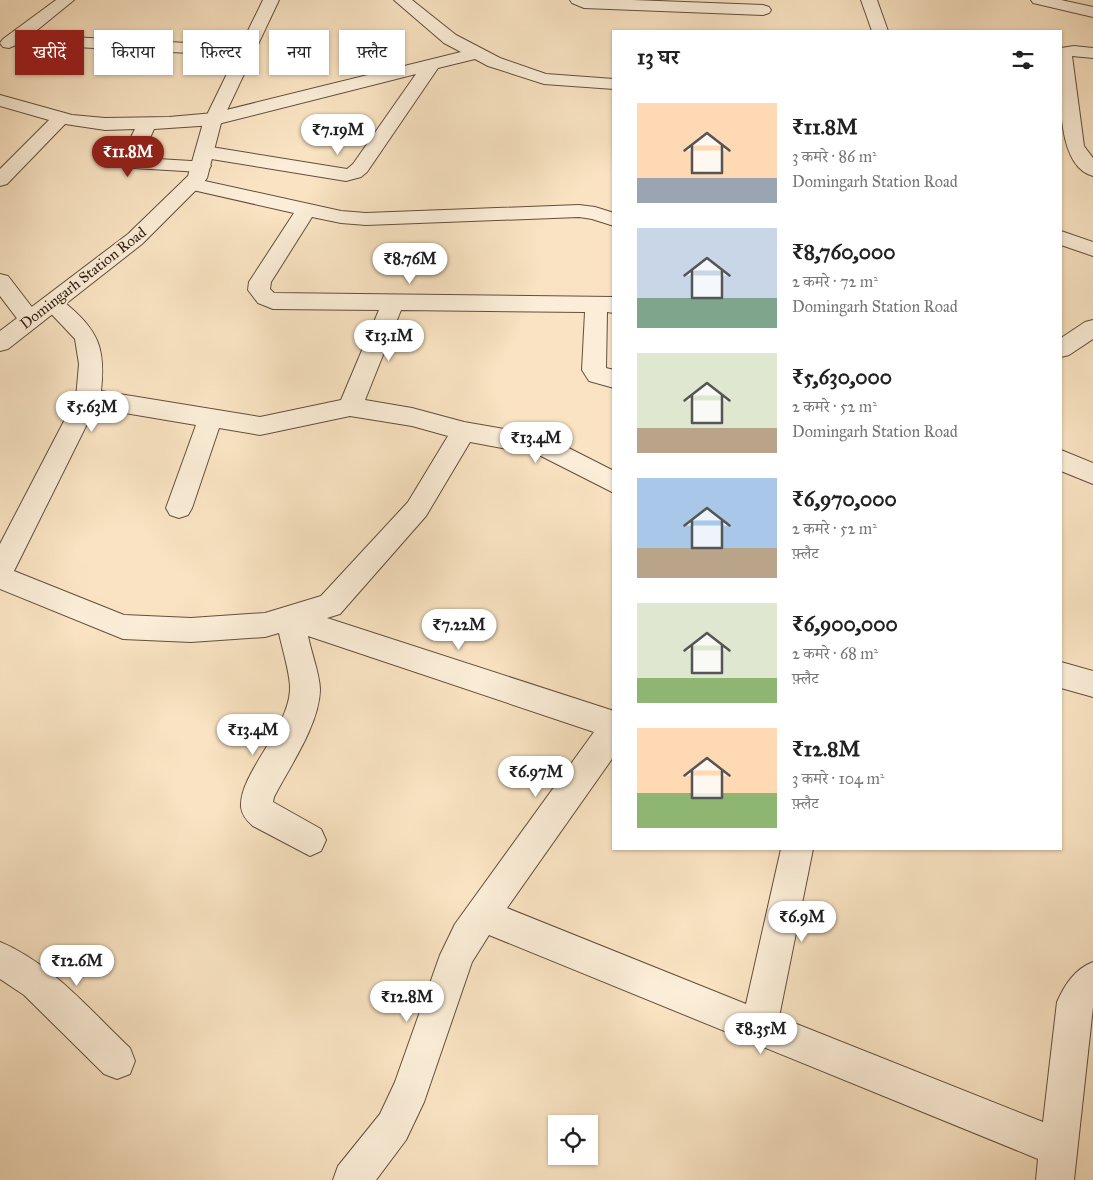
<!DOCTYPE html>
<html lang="hi">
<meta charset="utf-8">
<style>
body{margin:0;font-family:"IM FELL Great Primer","Noto Serif Devanagari",serif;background:#f6f6f6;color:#222;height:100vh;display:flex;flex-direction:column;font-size:19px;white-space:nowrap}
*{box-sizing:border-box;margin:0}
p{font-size:16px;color:#767676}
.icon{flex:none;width:28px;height:28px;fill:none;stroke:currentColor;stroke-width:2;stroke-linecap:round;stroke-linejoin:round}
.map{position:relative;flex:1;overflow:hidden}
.side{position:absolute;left:612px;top:30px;width:450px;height:820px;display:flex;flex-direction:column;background:#fff;border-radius:0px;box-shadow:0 1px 4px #0004}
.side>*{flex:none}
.hud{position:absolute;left:15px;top:30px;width:475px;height:45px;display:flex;gap:10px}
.tools{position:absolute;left:548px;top:1115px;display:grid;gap:10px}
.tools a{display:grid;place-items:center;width:50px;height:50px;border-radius:0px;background:#fff;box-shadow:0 1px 4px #0004;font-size:25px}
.price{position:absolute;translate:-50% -42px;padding:0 11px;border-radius:18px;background:#fff;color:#222;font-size:16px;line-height:32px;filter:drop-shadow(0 1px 2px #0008)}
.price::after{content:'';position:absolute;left:50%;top:30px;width:15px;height:11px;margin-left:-8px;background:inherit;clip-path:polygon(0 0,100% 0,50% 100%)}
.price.selected{background:#8f2418;color:#fff}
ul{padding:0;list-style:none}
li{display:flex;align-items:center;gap:15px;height:125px;padding:0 25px}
li span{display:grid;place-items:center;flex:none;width:140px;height:100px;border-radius:0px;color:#555}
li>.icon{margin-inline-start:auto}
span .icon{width:60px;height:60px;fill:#fffc;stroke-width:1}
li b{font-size:21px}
h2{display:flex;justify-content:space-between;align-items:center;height:60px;padding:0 25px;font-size:21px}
.pill{padding:0 18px;border-radius:0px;background:#fff;box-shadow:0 1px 4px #0004;font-size:18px;line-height:45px}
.pill.selected{background:#8f2418;color:#fff}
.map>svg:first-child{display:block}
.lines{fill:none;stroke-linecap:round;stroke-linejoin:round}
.minor-casing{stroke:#624f3d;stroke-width:2}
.tertiary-casing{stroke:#624f3d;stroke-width:2}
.minor{fill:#fbedd7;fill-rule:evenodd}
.tertiary{fill:#fbedd7;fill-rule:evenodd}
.labels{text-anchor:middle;stroke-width:4;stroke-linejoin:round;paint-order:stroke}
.far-street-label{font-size:15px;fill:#2f1e11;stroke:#fbedd7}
</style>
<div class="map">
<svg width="1093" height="1180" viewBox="0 0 1093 1180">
<rect width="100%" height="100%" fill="#f9e3c2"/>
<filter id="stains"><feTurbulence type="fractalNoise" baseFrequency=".004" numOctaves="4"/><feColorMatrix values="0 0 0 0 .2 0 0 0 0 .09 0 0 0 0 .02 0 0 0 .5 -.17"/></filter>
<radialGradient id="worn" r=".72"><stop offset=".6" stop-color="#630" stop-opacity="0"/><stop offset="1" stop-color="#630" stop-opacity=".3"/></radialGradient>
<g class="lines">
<!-- minor casing -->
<g class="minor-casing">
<path id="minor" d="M 56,0 L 74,0 L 31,35 L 247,46 L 253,47 L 256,51 L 253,55 L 247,56 L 18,44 L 9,48 L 3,47 L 0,43 L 3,39 Z
M 394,0 L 412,0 L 456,35 L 500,58 L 546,74 L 614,79 L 614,89 L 544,84 L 488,66 L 475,59 L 438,68 L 367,172 L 361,177 L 346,181 L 205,158 L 198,156 L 195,152 L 198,148 L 205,146 L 347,169 L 353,164 L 416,74 L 214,125 L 154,129 L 141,158 L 208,162 L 211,166 L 208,170 L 201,172 L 133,168 L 125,165 L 121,157 L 135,129 L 105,130 L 65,124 L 7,184 L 0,186 L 0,169 L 49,120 L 0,106 L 0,95 L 72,115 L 105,118 L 169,117 L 214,113 L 461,52 L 444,43 Z
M 570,0 L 632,0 L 763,5 L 769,7 L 771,10 L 769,13 L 763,15 L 584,8 L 572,3 Z
M 861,0 L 877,0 L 888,31 L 872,31 Z
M 1031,0 L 1061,0 L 1093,7 L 1093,17 L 1033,3 Z
M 1074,46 L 1093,48 L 1093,58 L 1072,56 L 1084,146 L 1093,158 L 1093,176 C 1053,166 1061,80 1061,48 Z
M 191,178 L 341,211 L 366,213 L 579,205 L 595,207 L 614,213 L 614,226 L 592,219 L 579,217 L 366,225 L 341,223 L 312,217 L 271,282 L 270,289 L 274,293 L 614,297 L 614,313 L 607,312 L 606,368 L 614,370 L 614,388 L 589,381 L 582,370 L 585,312 L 401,310 L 365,400 L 412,408 L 464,422 L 545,436 L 614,471 L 614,493 L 539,455 L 470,442 L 426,516 L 340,614 L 327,618 L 614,711 L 614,756 L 507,908 L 746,1004 L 781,849 L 813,849 L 779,1017 L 1043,1122 L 1057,1002 C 1065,984 1075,969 1093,962 L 1093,1007 L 1074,1180 L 1036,1180 L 1038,1159 L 489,935 L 472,962 L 424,1102 L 406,1140 L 376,1180 L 333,1180 L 338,1166 L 380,1114 L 395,1082 L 440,955 L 455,924 L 594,732 L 308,636 C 311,652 320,675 320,690 C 319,725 290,766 274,797 L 273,802 L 321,829 L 326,840 L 321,851 L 310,856 L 253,826 C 247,821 242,815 241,807 C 239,774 288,730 290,690 C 291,676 282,648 279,633 L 265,637 L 191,642 L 123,639 L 0,589 L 0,544 L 76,398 L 79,364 L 75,339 L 41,303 L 44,298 C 57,294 62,300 71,308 C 101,334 105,353 101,391 L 260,417 L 341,400 L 379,310 L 273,309 L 258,303 L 248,290 L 249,282 L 294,213 L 184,188 L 181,184 L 184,180 ZM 95,408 L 196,425 L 166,508 L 170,515 L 179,518 L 188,515 L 192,508 L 219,428 L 260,435 L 350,416 L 412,426 L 448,436 L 408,502 L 321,596 L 265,613 L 191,618 L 124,615 L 14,571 Z
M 1061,231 L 1093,242 L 1093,256 L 1061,245 Z
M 0,274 L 8,276 L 38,315 L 41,320 L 38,325 L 30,328 L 22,325 L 0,296 Z
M 1093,320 L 1093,339 L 1069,355 L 1061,357 L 1061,338 L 1085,322 Z
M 1061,450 L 1093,463 L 1093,484 L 1061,471 Z
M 1061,662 L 1093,671 L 1093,697 L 1061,688 Z
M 0,942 C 51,963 90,1010 130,1048 L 135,1061 L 130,1074 L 117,1079 L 104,1074 L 24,995 L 0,979 Z"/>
</g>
<!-- tertiary casing -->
<g class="tertiary-casing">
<path id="tertiary" d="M 263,0 L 279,0 L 221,123 L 207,178 L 204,182 L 142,244 L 8,349 L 0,351 L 0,331 L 128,234 L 188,176 L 203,123 Z"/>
</g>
<!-- minor -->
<use href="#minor" class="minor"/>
<!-- tertiary -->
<use href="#tertiary" class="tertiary"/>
</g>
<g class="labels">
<!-- far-street labels -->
<g class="far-street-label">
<text transform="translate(83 278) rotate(-38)" y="5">Domingarh Station Road</text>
</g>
</g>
<rect width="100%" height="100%" filter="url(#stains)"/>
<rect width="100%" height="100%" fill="url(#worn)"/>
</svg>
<div class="tools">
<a><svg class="icon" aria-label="locate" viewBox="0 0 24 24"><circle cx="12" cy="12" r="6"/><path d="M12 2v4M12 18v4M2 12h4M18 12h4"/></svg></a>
</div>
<b class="price" style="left:338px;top:156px">₹7.19M</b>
<b class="price selected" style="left:128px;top:178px">₹11.8M</b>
<b class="price" style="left:410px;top:285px">₹8.76M</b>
<b class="price" style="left:389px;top:362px">₹13.1M</b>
<b class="price" style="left:92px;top:433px">₹5.63M</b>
<b class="price" style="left:536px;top:464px">₹13.4M</b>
<b class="price" style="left:459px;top:651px">₹7.22M</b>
<b class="price" style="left:253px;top:756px">₹13.4M</b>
<b class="price" style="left:536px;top:798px">₹6.97M</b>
<b class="price" style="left:802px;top:943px">₹6.9M</b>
<b class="price" style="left:77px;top:987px">₹12.6M</b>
<b class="price" style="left:407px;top:1023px">₹12.8M</b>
<b class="price" style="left:761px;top:1055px">₹8.35M</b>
<div class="hud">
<a class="pill selected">खरीदें</a>
<a class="pill">किराया</a>
<a class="pill">फ़िल्टर</a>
<a class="pill">नया</a>
<a class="pill">फ़्लैट</a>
</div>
<section class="side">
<h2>13 घर<svg class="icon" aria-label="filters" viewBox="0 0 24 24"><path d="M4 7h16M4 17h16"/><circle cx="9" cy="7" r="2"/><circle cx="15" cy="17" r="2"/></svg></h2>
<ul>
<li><span style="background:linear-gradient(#ffd9b3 75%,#9aa5b1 0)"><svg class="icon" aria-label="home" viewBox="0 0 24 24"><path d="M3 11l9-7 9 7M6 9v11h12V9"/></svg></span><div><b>₹11.8M</b><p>3 कमरे · 86 m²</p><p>Domingarh Station Road</p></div></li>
<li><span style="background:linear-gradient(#c9d6e8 70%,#7fa58c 0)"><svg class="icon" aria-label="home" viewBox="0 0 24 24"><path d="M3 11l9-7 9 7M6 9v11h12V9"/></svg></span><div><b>₹8,760,000</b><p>2 कमरे · 72 m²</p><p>Domingarh Station Road</p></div></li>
<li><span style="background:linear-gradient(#dfe7d0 75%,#b9a48a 0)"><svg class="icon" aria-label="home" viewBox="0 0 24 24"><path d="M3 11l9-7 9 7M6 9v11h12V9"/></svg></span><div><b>₹5,630,000</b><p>2 कमरे · 52 m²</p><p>Domingarh Station Road</p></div></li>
<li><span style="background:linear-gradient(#a9c7e8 70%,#b9a48a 0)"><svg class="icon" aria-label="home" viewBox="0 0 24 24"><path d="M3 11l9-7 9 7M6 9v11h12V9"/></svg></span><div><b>₹6,970,000</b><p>2 कमरे · 52 m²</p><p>फ़्लैट</p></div></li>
<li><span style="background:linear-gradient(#dfe7d0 75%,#8fb573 0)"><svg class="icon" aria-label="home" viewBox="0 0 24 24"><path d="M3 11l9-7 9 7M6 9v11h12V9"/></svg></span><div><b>₹6,900,000</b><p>2 कमरे · 68 m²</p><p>फ़्लैट</p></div></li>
<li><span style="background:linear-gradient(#ffd9b3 65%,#8fb573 0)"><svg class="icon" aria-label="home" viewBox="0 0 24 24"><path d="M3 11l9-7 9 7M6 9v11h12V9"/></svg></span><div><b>₹12.8M</b><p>3 कमरे · 104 m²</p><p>फ़्लैट</p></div></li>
</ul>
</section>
</div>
